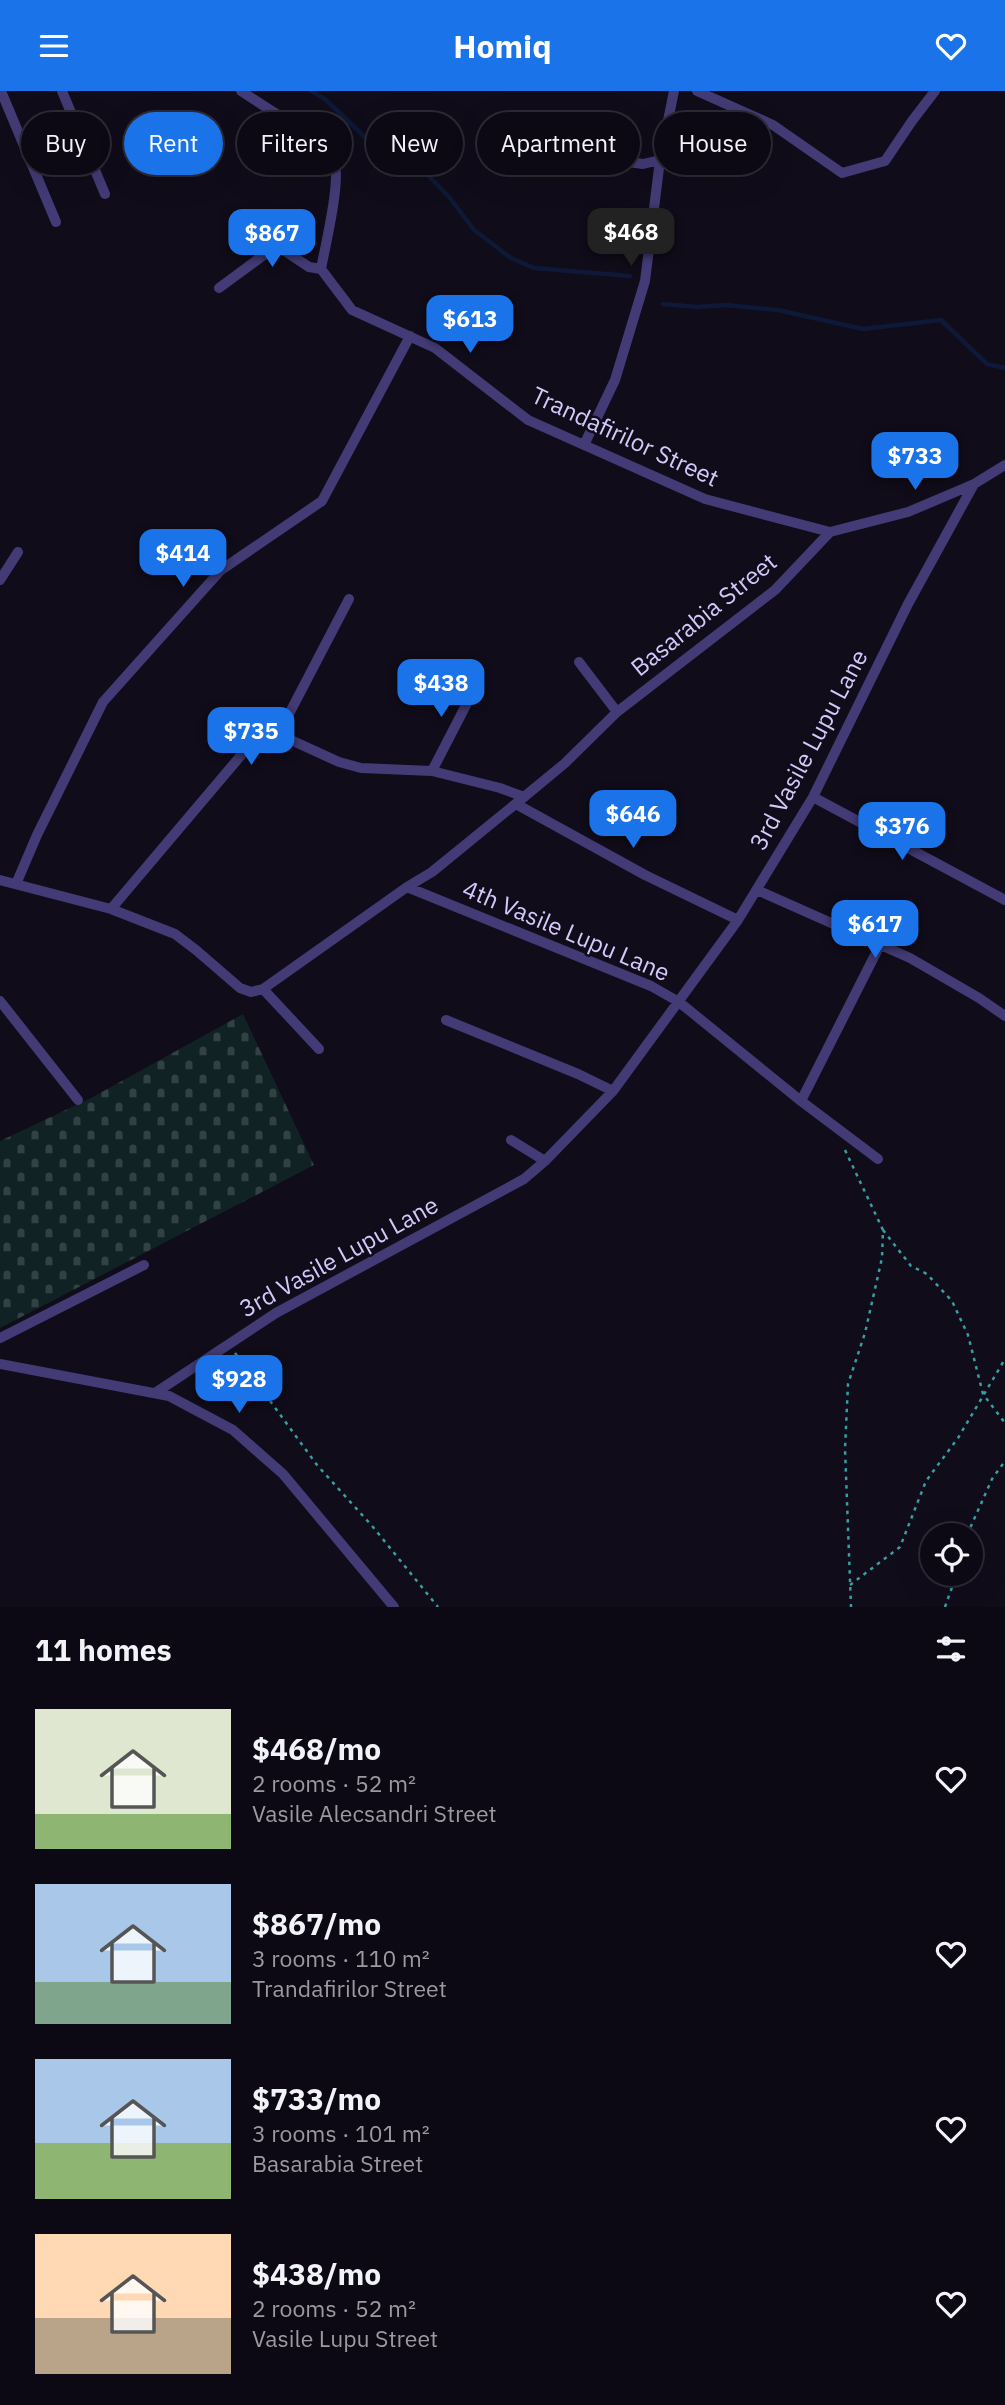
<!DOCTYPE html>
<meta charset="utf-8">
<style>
body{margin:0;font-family:"IBM Plex Sans",sans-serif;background:#1a1722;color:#f1f3f6;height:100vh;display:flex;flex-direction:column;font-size:26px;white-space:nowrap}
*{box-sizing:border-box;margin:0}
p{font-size:23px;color:#9a9aa0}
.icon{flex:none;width:38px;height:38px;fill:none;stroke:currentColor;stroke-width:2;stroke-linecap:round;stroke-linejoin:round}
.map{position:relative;height:1516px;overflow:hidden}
.details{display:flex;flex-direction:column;background:#0c0914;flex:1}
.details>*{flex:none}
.guide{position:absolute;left:21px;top:21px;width:964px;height:63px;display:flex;gap:14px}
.buttons{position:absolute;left:920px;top:1432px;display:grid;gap:14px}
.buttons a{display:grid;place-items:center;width:63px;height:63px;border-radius:50%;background:#0c0914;box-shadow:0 7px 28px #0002,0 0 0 2px #2c2a34;font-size:35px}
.price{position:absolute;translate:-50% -60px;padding:0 16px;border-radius:14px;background:#1a73e8;color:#fff;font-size:23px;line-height:46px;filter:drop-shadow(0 2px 4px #0008)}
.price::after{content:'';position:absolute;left:50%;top:42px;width:21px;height:16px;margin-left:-10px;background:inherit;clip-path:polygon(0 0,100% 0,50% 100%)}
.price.active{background:#222;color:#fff}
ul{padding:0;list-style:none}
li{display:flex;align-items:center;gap:21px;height:175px;padding:0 35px}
li span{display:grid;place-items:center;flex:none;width:196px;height:140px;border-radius:0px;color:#555}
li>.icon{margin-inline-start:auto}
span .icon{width:84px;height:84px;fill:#fffc;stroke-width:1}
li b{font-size:30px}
h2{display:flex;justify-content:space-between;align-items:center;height:84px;padding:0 35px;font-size:30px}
.tag{padding:0 24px;border-radius:32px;background:#0c0914;box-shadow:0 7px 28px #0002,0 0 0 2px #2c2a34;font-size:24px;line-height:63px}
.tag.active{background:#1a73e8;color:#fff}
header{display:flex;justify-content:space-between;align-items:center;height:91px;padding:0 35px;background:#1a73e8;color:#fff;font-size:32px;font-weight:700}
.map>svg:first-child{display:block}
.cemetery{fill:url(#cemetery-stones)}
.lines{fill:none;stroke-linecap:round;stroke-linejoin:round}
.stream{stroke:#0e1937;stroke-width:4.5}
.path{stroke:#359fa2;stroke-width:2.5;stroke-dasharray:3.5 5;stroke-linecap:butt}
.street{stroke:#423b75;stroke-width:10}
.labels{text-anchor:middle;stroke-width:5;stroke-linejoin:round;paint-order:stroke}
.street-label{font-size:24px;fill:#d3c9fb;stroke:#100c1a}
</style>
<header><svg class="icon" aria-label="menu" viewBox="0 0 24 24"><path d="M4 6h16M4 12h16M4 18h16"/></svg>Homiq<svg class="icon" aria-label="heart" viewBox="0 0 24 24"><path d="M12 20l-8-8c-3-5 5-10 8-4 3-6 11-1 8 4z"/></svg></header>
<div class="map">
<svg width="1005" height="1516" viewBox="0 0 1005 1516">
<defs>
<pattern id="cemetery-stones" width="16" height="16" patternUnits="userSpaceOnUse" patternTransform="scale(1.75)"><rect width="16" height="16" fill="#102223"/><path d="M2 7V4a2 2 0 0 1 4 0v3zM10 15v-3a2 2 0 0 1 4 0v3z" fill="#324144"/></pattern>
</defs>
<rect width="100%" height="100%" fill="#100c1a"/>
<!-- cemetery -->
<path class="cemetery" d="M 243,923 L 314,1074 L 0,1237 L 0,1050 L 91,1007 Z"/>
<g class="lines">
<!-- stream -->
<path class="stream" d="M 311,0 L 325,8 L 368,49 L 417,73 L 450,107 L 474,139 L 511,167 L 534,177 L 630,185
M 663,213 L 697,216 L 726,214 L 778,219 L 863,238 L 941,229 L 987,273 L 1005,277"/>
<!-- path -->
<path class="path" d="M 845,1059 L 883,1139 L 882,1167 L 865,1242 L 848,1293 L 845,1358 L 851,1516
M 883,1139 L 911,1175 L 927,1183 L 952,1210 L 968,1244 L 983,1303 L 1005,1332
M 235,1262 L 317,1374 L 373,1436 L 438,1516
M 967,1444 L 992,1388 L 1005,1370
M 850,1494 L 900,1456 L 926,1390 L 958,1347 L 1005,1268
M 945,1516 L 957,1482"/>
<!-- street -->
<path class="street" d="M 1,0 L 56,131
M 62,0 L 105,103
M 241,0 C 258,12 325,51 333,66 C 343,84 325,155 321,178 L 352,219 L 435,257 L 528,329 L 705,408 L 830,441
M 697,0 L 773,34 L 842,82 L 885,70 L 912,30 L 935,0
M 532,64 L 571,63 L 643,73 L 660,69
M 219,197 L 272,158 L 279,156 L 309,176 L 321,178
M 584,354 L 615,289 L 645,190 L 660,69 L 674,0
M 0,489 L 18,461
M 579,571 L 617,621
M 267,638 L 339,671 L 361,677 L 432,680 L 500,697 L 524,706
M 432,680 L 479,589
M 813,706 L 1005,809
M 516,713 L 645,784 L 738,829
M 0,789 L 111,818 L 175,843 L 196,859 L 240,897 L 251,901 L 263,898 L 407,796 L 432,781 L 524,706 L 564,673 L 617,621 L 775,499 L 830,441 L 908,421 L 974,393 L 1005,374
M 16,793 L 37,744 L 103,611 L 221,479 L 322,410 L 410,245
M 407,796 L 651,895 L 679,911 L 801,1010 L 878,1068
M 757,799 L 910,867 L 979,907 L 1005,925
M 111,818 L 243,662 L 267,638 L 289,623 L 349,508
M 263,898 L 319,958
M 0,910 L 78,1009
M 446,929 L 578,983 L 613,1000
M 801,1010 L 880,854
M 511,1049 L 545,1070
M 0,1247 L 144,1174
M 0,1273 L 169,1305 L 233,1339 L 283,1383 L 394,1516
M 155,1302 L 276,1222 L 524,1088 L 545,1070 L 613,1000 L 738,829 L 813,706 L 908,513 L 974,393"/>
</g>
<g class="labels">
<!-- street labels -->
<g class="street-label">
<text transform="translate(625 346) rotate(25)" y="8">Trandafirilor Street</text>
<text transform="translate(704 524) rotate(-39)" y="8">Basarabia Street</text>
<text transform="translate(809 659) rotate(-62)" y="8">3rd Vasile Lupu Lane</text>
<text transform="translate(566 840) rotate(23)" y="8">4th Vasile Lupu Lane</text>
<text transform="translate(339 1166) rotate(-29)" y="8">3rd Vasile Lupu Lane</text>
</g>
</g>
</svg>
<div class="buttons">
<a><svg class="icon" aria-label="locate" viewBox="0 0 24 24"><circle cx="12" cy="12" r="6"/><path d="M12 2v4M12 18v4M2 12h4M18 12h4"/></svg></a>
</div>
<b class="price active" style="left:631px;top:177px">$468</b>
<b class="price" style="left:272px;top:178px">$867</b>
<b class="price" style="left:470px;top:264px">$613</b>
<b class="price" style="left:915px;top:401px">$733</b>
<b class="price" style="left:183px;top:498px">$414</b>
<b class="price" style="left:441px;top:628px">$438</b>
<b class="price" style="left:251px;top:676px">$735</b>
<b class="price" style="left:633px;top:759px">$646</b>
<b class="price" style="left:902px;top:771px">$376</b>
<b class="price" style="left:875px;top:869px">$617</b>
<b class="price" style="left:239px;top:1324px">$928</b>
<div class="guide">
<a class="tag">Buy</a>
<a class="tag active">Rent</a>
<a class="tag">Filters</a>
<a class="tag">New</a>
<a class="tag">Apartment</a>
<a class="tag">House</a>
</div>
</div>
<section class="details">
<h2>11 homes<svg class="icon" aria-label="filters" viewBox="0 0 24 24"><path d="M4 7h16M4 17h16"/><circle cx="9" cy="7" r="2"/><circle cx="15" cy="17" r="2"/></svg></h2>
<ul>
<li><span style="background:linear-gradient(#dfe7d0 75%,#8fb573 0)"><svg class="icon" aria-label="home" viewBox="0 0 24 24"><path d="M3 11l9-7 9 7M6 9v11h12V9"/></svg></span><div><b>$468/mo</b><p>2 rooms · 52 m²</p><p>Vasile Alecsandri Street</p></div><svg class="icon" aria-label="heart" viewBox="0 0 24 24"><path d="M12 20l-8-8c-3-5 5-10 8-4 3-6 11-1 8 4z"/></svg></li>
<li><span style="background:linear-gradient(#a9c7e8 70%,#7fa58c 0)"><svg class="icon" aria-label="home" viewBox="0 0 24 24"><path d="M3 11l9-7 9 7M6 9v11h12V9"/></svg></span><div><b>$867/mo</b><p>3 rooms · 110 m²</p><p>Trandafirilor Street</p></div><svg class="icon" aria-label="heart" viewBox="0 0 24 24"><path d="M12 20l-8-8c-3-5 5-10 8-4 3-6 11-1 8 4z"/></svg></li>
<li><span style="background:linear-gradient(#a9c7e8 60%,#8fb573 0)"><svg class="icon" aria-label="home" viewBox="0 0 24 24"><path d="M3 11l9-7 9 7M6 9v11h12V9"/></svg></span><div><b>$733/mo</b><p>3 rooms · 101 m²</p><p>Basarabia Street</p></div><svg class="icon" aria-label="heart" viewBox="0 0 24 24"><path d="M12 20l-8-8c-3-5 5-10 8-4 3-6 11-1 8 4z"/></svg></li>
<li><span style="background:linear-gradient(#ffd9b3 60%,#b9a48a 0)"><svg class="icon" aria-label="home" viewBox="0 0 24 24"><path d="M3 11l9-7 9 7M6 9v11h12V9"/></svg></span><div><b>$438/mo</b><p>2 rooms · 52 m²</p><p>Vasile Lupu Street</p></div><svg class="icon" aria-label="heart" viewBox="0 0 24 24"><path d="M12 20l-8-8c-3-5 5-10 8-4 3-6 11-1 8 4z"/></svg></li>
</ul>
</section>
